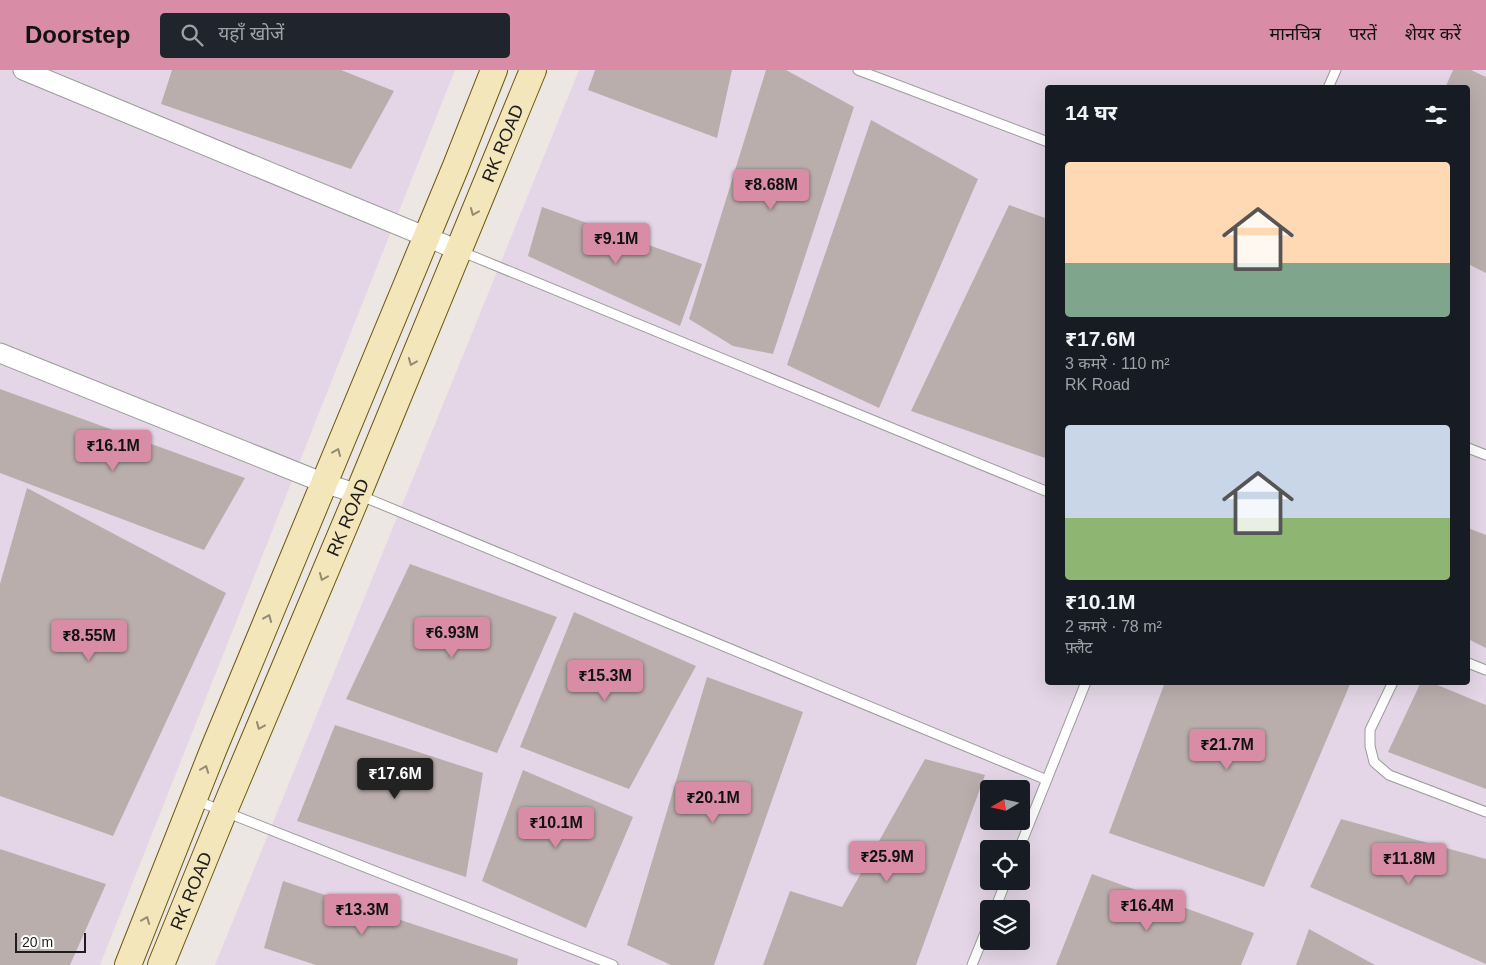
<!DOCTYPE html>
<html lang="hi">
<meta charset="utf-8">
<style>
body{margin:0;font-family:Helvetica,"Noto Sans Devanagari",sans-serif;background:#20242c;color:#f1f3f6;height:100vh;display:flex;flex-direction:column;font-size:19px;white-space:nowrap}
*{box-sizing:border-box;margin:0}
p{font-size:16px;color:#9ea1a6}
.icon{flex:none;width:28px;height:28px;fill:none;stroke:currentColor;stroke-width:2;stroke-linecap:round;stroke-linejoin:round}
.map{position:relative;flex:1;overflow:hidden}
.side{position:absolute;left:1045px;top:15px;width:425px;height:600px;display:flex;flex-direction:column;background:#171b24;border-radius:5px;box-shadow:0 5px 20px #0002}
.side>*{flex:none}
.needle{width:32px;rotate:261deg}
.tools{position:absolute;left:980px;top:710px;display:grid;gap:10px}
.tools a{display:grid;place-items:center;width:50px;height:50px;border-radius:5px;background:#171b24;box-shadow:0 5px 20px #0002;font-size:25px}
.scale{position:absolute;left:15px;bottom:12px;width:71px;box-sizing:border-box;padding-left:5px;border:2px solid #1d1d1d;border-top:0;font-size:14px;line-height:18px;white-space:nowrap;color:#1d1d1d;-webkit-text-stroke:4px #fff;paint-order:stroke}
.price{position:absolute;translate:-50% -42px;padding:0 11px;border-radius:5px;background:#d88ca5;color:#111;font-size:16px;line-height:32px;filter:drop-shadow(0 1px 2px #0008)}
.price::after{content:'';position:absolute;left:50%;top:30px;width:15px;height:11px;margin-left:-8px;background:inherit;clip-path:polygon(0 0,100% 0,50% 100%)}
.price.current{background:#222;color:#fff}
ul{padding:0;list-style:none}
li{display:grid;align-content:center;gap:10px;height:265px;padding:0 20px}
li span{display:grid;place-items:center;height:155px;border-radius:5px;color:#555}
li>.icon{margin-inline-start:auto}
span .icon{width:90px;height:90px;fill:#fffc;stroke-width:1}
li b{font-size:21px}
h2{display:flex;justify-content:space-between;align-items:center;height:60px;padding:0 20px;font-size:21px}
header{display:flex;align-items:center;gap:30px;box-sizing:border-box;height:70px;padding:0 25px;background:#d88ca5;color:#111}
header strong{font-size:24px}
nav{display:flex;gap:28px;margin-inline-start:auto;font-size:18px}
.search{width:350px;height:45px;background:#20242c;display:flex;align-items:center;gap:12px;box-sizing:border-box;padding:0 18px;border-radius:5px;color:#9ea1a6;font-size:19px}
.map>svg:first-child{display:block}
.industrial{fill:#e4d6e6;fill-rule:evenodd}
.building{fill:#baaead}
.lines{fill:none;stroke-linecap:round;stroke-linejoin:round}
.lane-casing{stroke:#9a9a9a;stroke-width:11}
.street-casing{stroke:#9a9a9a;stroke-width:21}
.secondary-casing{stroke:#6b580d;stroke-width:28}
.lane{stroke:#fff;stroke-width:9}
.street{stroke:#fff;stroke-width:19}
.secondary{stroke:#f4e6bb;stroke-width:26}
.oneway{stroke:#938c74}
.labels{text-anchor:middle;stroke-width:4.5;stroke-linejoin:round;paint-order:stroke}
.street-label{font-size:18px;fill:#1d1d1d;stroke:#fff}
</style>
<header>
<strong>Doorstep</strong>
<div class="search"><svg class="icon" aria-label="search" viewBox="0 0 24 24"><circle cx="10" cy="10" r="6"/><path d="M15 15l6 6"/></svg>यहाँ खोजें</div>
<nav><a>मानचित्र</a><a>परतें</a><a>शेयर करें</a></nav>
</header>
<div class="map">
<svg width="1486" height="895" viewBox="0 0 1486 895">
<rect width="100%" height="100%" fill="#ede7e3"/>
<!-- industrial -->
<path class="industrial" d="M 0,0 L 455,0 L 100,895 L 0,895 Z
M 579,0 L 1486,0 L 1486,895 L 215,895 ZM 1048,18 L 1468,18 L 1468,612 L 1048,612 ZM 989,719 L 1021,719 L 1021,751 L 989,751 ZM 989,779 L 1021,779 L 1021,811 L 989,811 ZM 989,839 L 1021,839 L 1021,871 L 989,871 Z"/>
<!-- building -->
<path class="building" d="M 172,0 L 341,0 L 394,21 L 351,99 L 161,34 Z
M 595,0 L 732,0 L 717,68 L 588,20 Z
M 766,0 L 786,0 L 854,37 L 773,284 L 733,276 L 689,249 Z
M 1453,0 L 1471,0 L 1486,7 L 1486,203 L 1468,194 L 1468,18 L 1445,18 Z
M 871,50 L 978,109 L 879,338 L 787,295 Z
M 1009,135 L 1048,149 L 1048,389 L 911,341 Z
M 542,137 L 702,194 L 680,256 L 528,186 Z
M 0,319 L 245,408 L 204,480 L 0,403 Z
M 27,418 L 226,523 L 113,766 L 0,726 L 0,514 Z
M 1468,458 L 1486,465 L 1486,578 L 1468,569 Z
M 410,494 L 557,547 L 497,683 L 346,629 Z
M 574,542 L 696,596 L 629,719 L 520,677 Z
M 707,607 L 803,642 L 714,895 L 671,895 L 627,875 Z
M 1165,612 L 1351,612 L 1264,817 L 1109,763 Z
M 1421,612 L 1430,612 L 1486,635 L 1486,719 L 1388,682 Z
M 335,655 L 483,703 L 466,807 L 297,751 Z
M 925,689 L 985,705 L 916,895 L 763,895 L 790,821 L 842,837 Z
M 523,700 L 633,747 L 586,858 L 482,811 Z
M 1341,749 L 1486,789 L 1486,894 L 1310,817 Z
M 0,779 L 106,814 L 70,895 L 0,895 Z
M 1092,804 L 1254,863 L 1241,895 L 1056,895 Z
M 283,811 L 518,889 L 517,895 L 316,895 L 264,878 Z
M 1309,859 L 1375,895 L 1296,895 Z"/>
<g class="lines">
<!-- lane casing -->
<g class="lane-casing">
<path id="lane" d="M 858,0 L 1048,72
M 1328,18 L 1336,0
M 460,181 L 1048,422
M 1468,378 L 1486,385
M 359,425 L 1047,710
M 1468,593 L 1486,600
M 1393,612 L 1370,660 L 1370,676 L 1374,692 L 1389,705 L 1486,742
M 195,730 L 613,895
M 1019,779 L 1086,612
M 995,839 L 1006,811
M 972,895 L 989,853"/>
</g>
<!-- street casing -->
<g class="street-casing">
<path id="street" d="M 23,0 L 458,180
M 0,283 L 324,413 L 358,424"/>
</g>
<!-- secondary casing -->
<g class="secondary-casing">
<g id="secondary">
<path d="M 128,895 L 214,678 L 456,96 L 494,0"/>
<path id="s1" d="M 161,895 L 224,741 L 358,424 L 533,0"/>
</g>
</g>
<!-- lane -->
<use href="#lane" class="lane"/>
<!-- street -->
<use href="#street" class="street"/>
<!-- secondary -->
<use href="#secondary" class="secondary"/>
</g>
<!-- one-way arrows -->
<defs><path id="oneway-chevron" d="M-2-3.5L2.5 0L-2 3.5" fill="none" stroke-width="1.6" stroke-linecap="round" stroke-linejoin="round" transform="scale(1.25)"/></defs>
<g class="oneway">
<use href="#oneway-chevron" transform="translate(474 142) rotate(113)"/>
<use href="#oneway-chevron" transform="translate(412 292) rotate(112)"/>
<use href="#oneway-chevron" transform="translate(337 382) rotate(-67)"/>
<use href="#oneway-chevron" transform="translate(323 507) rotate(113)"/>
<use href="#oneway-chevron" transform="translate(268 548) rotate(-67)"/>
<use href="#oneway-chevron" transform="translate(260 656) rotate(113)"/>
<use href="#oneway-chevron" transform="translate(205 699) rotate(-69)"/>
<use href="#oneway-chevron" transform="translate(146 850) rotate(-68)"/>
</g>
<g class="labels">
<!-- street labels -->
<g class="street-label">
<text dy="6" stroke="none"><textPath href="#s1" startOffset="890">RK ROAD</textPath></text>
<text dy="6" stroke="none"><textPath href="#s1" startOffset="485">RK ROAD</textPath></text>
<text dy="6" stroke="none"><textPath href="#s1" startOffset="80">RK ROAD</textPath></text>
</g>
</g>
</svg>
<div class="tools">
<a><svg class="needle" viewBox="-14 -14 28 28"><path d="M0-13l5 13h-10z" fill="#e53935"/><path d="M0 13l5-13h-10z" fill="#9ea1a6"/></svg></a>
<a><svg class="icon" aria-label="locate" viewBox="0 0 24 24"><circle cx="12" cy="12" r="6"/><path d="M12 2v4M12 18v4M2 12h4M18 12h4"/></svg></a>
<a><svg class="icon" aria-label="layers" viewBox="0 0 24 24"><path d="M12 4l9 5-9 5-9-5zM3 14l9 5 9-5"/></svg></a>
</div>
<div class="scale">20 m</div>
<b class="price" style="left:771px;top:141px">₹8.68M</b>
<b class="price" style="left:616px;top:195px">₹9.1M</b>
<b class="price" style="left:113px;top:402px">₹16.1M</b>
<b class="price" style="left:452px;top:589px">₹6.93M</b>
<b class="price" style="left:89px;top:592px">₹8.55M</b>
<b class="price" style="left:605px;top:632px">₹15.3M</b>
<b class="price" style="left:1227px;top:701px">₹21.7M</b>
<b class="price current" style="left:395px;top:730px">₹17.6M</b>
<b class="price" style="left:713px;top:754px">₹20.1M</b>
<b class="price" style="left:556px;top:779px">₹10.1M</b>
<b class="price" style="left:887px;top:813px">₹25.9M</b>
<b class="price" style="left:1409px;top:815px">₹11.8M</b>
<b class="price" style="left:1147px;top:862px">₹16.4M</b>
<b class="price" style="left:362px;top:866px">₹13.3M</b>
<section class="side">
<h2>14 घर<svg class="icon" aria-label="filters" viewBox="0 0 24 24"><path d="M4 7h16M4 17h16"/><circle cx="9" cy="7" r="2"/><circle cx="15" cy="17" r="2"/></svg></h2>
<ul>
<li><span style="background:linear-gradient(#ffd9b3 65%,#7fa58c 0)"><svg class="icon" aria-label="home" viewBox="0 0 24 24"><path d="M3 11l9-7 9 7M6 9v11h12V9"/></svg></span><div><b>₹17.6M</b><p>3 कमरे · 110 m²</p><p>RK Road</p></div></li>
<li><span style="background:linear-gradient(#c9d6e8 60%,#8fb573 0)"><svg class="icon" aria-label="home" viewBox="0 0 24 24"><path d="M3 11l9-7 9 7M6 9v11h12V9"/></svg></span><div><b>₹10.1M</b><p>2 कमरे · 78 m²</p><p>फ़्लैट</p></div></li>
</ul>
</section>
</div>
